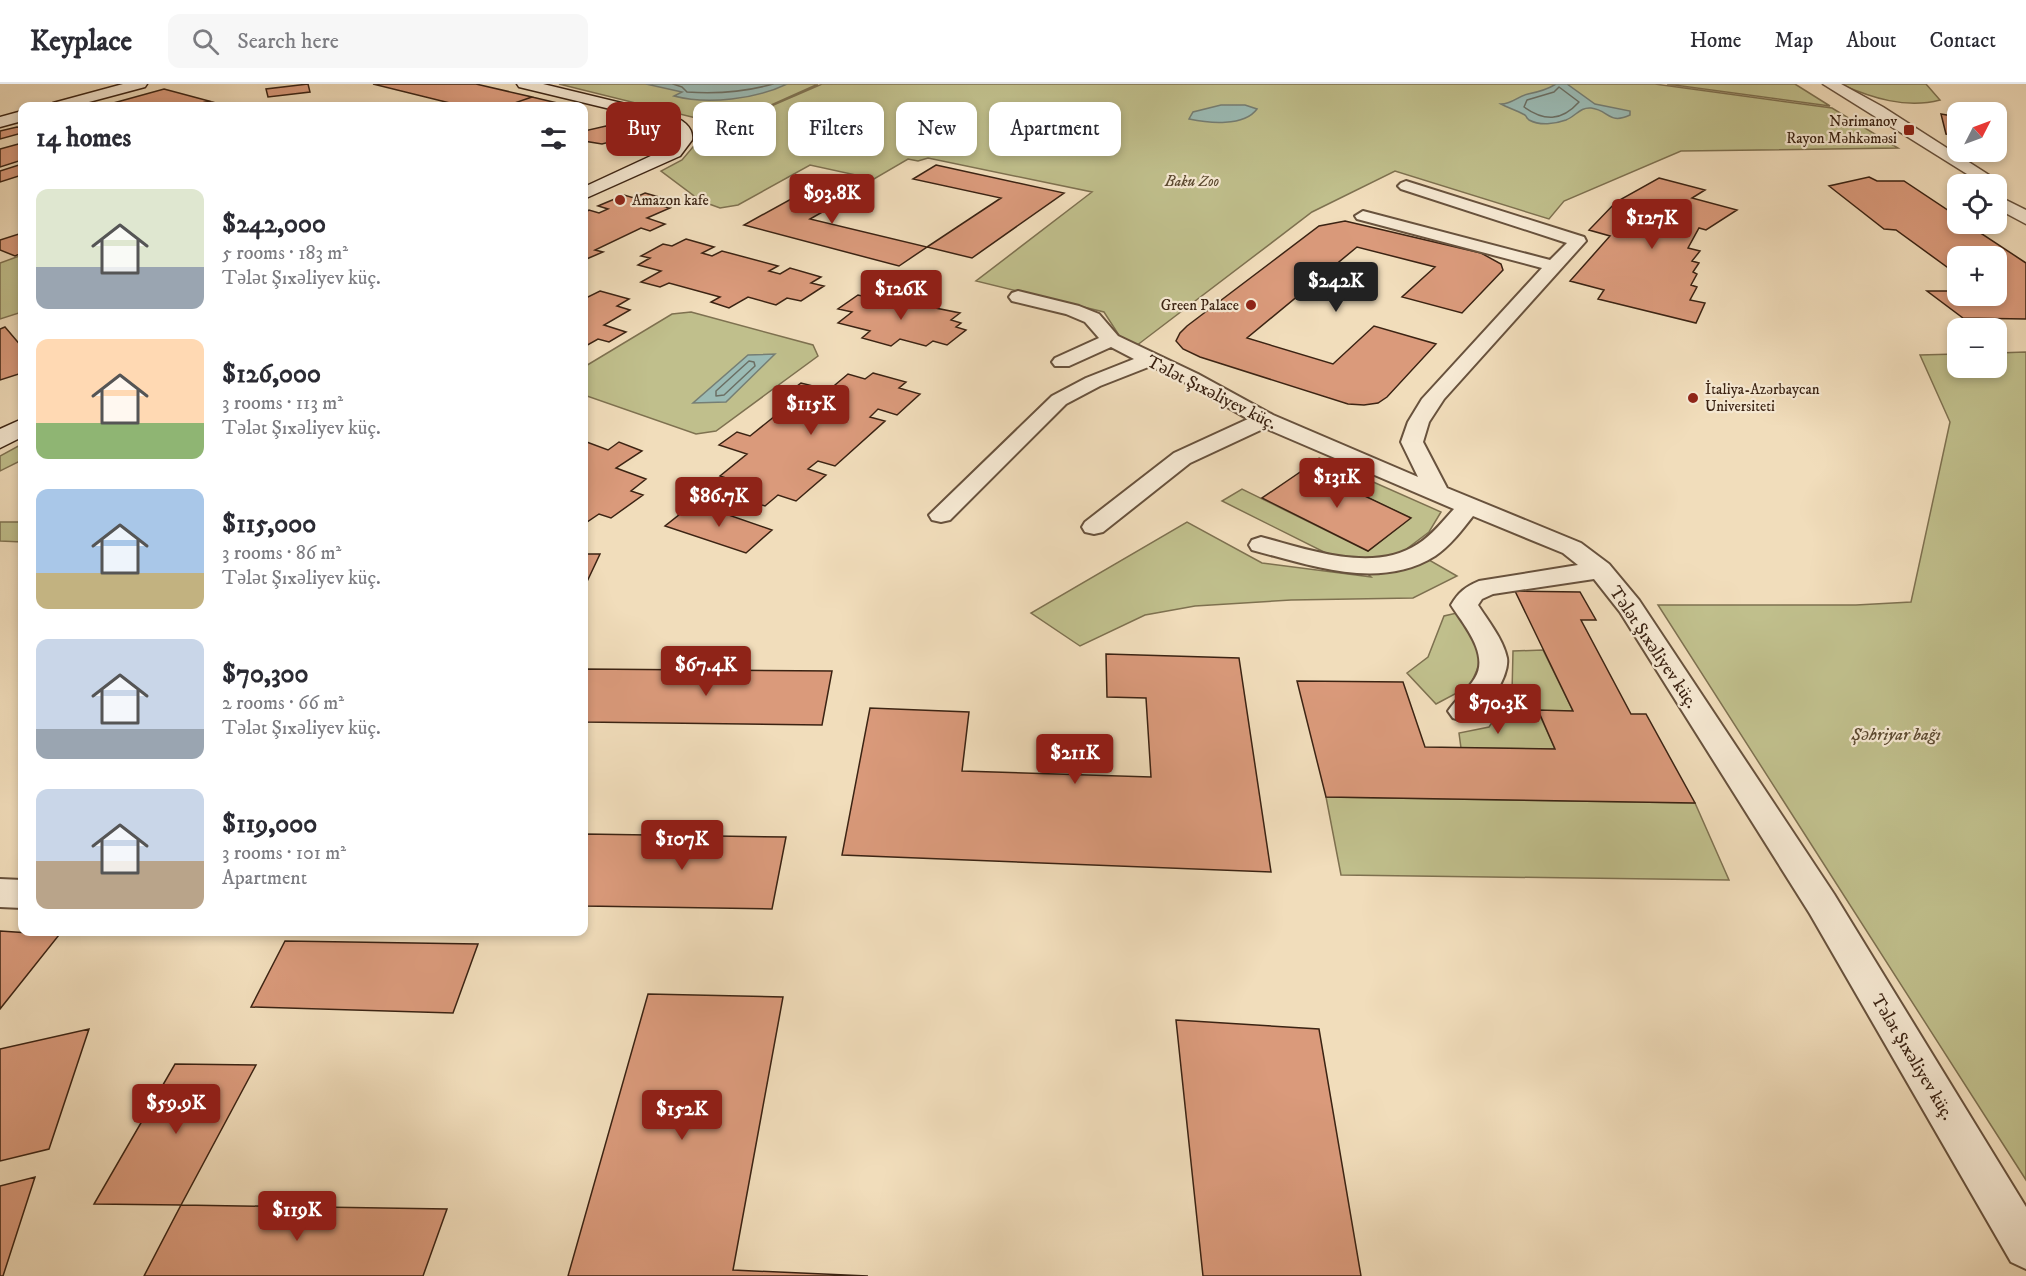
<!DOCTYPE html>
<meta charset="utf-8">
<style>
body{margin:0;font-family:"IM FELL DW Pica",serif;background:#f7f7f7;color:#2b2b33;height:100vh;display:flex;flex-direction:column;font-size:22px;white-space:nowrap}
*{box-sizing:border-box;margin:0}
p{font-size:20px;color:#7c7c81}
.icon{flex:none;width:33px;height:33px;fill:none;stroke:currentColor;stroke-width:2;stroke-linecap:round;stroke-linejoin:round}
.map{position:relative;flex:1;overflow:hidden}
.sheet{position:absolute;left:18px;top:18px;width:570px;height:834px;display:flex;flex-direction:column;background:#fff;border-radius:12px;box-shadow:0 3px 9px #0003}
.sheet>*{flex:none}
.guide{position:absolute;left:606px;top:18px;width:570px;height:54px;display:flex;gap:12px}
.needle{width:39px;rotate:48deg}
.tools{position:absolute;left:1947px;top:18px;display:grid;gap:12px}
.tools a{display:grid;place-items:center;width:60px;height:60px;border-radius:12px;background:#fff;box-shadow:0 3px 9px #0003;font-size:30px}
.price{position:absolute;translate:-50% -51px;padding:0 14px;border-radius:6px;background:#8f2418;color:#fff;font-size:20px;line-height:39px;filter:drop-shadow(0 2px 3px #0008)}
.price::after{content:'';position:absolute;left:50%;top:36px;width:18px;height:14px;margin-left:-9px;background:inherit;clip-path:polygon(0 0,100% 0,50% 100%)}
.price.active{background:#222;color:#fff}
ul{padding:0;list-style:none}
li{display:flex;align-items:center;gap:18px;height:150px;padding:0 18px}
li span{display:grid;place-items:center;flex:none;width:168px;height:120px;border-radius:12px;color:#555}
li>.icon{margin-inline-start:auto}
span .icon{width:72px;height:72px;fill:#fffc;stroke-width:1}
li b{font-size:26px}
h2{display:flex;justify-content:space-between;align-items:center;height:72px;padding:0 18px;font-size:26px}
.chip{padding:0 21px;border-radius:12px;background:#fff;box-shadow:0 3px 9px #0003;font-size:21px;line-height:54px}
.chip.active{background:#8f2418;color:#fff}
header{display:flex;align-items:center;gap:36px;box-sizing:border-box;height:84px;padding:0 30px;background:#fff;border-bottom:2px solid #e1e1e2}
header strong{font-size:28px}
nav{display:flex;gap:33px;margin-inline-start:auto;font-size:21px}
.search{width:420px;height:54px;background:#f7f7f7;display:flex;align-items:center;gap:15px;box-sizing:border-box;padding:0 21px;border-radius:12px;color:#7c7c81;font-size:22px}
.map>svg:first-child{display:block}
.green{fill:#c0bf8c;stroke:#7e7150;stroke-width:1.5}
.water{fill:#9bbbb5;stroke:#757e74;stroke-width:1.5}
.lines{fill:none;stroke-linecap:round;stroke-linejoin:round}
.shore{stroke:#6b6f64;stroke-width:1.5}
.building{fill:#da9a7b;stroke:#3b2313;stroke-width:1.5}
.minor-casing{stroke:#68523d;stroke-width:4}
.tertiary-casing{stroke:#68523d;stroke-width:3}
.secondary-casing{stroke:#3b2313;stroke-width:3}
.minor{fill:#f6e9d3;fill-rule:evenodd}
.tertiary{fill:#f6e9d3;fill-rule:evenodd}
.secondary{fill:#f6e9d3;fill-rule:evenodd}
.poi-dot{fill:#8f2418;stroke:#f6e9d3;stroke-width:2}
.labels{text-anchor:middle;stroke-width:4.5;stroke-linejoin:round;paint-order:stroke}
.far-poi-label{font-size:15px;fill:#3b2313;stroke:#f6e9d3;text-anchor:end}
.far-park-label{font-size:15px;font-style:italic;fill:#5c4a31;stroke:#f6e9d3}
.street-label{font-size:18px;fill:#3b2313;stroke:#f6e9d3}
.park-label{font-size:18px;font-style:italic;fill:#5c4a31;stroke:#f6e9d3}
</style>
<header>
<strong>Keyplace</strong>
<div class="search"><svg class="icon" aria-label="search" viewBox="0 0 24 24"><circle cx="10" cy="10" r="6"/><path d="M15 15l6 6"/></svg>Search here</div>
<nav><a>Home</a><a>Map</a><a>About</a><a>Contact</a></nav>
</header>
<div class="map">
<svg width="2026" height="1192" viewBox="0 0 2026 1192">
<rect width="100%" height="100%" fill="#f1ddbb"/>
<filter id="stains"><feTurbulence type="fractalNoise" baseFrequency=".00333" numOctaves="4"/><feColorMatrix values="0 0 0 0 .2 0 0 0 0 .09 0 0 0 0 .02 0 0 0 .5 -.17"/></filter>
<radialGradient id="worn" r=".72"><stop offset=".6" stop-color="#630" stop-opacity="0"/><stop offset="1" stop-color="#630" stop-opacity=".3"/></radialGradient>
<!-- green -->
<path class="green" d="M 559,0 L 818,0 L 769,22 L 756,20 L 712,38 Z
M 822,0 L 1655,0 L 1832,24 L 1898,64 L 1681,67 L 1564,117 L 1549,135 L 1395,87 L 1312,128 L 1136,262 L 1122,256 L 1104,228 L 976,197 L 1092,108 L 928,74 L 918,77 L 908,75 L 874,95 L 810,81 L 738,121 L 720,124 L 701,117 L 661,87 L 682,76 L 704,50 L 730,43 L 714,38 L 756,21 L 769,23 Z
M 1667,0 L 1795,0 L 1830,22 Z
M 1840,0 L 1926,0 L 1940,16 C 1906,25 1872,14 1840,0 Z
M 630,31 L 644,36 L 654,44 L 653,56 L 642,70 L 640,39 L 624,33 Z
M 22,171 L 22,228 L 0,235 L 0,179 Z
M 691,228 L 813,261 L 818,272 L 716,347 L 696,350 L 584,311 L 584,283 L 672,230 Z
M 2026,268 L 2026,1096 L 1658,521 L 1856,521 L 1911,518 L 1950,338 L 1920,271 L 1957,270 L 1958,284 L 1996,284 L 1997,269 Z
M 22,360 L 22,376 L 0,387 L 0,372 Z
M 1319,374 L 1441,428 L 1429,448 L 1408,464 L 1457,492 L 1413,514 L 1291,516 L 1195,522 L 1145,531 L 1080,562 L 1031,529 L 1187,438 L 1262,479 L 1371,493 L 1352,475 L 1326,469 L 1222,417 L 1242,405 L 1368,467 L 1410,434 L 1306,384 Z
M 22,438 L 22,458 L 0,457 L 0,438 Z
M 1461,528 L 1482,574 L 1470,602 L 1436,620 L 1407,589 L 1428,573 L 1444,532 Z
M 1543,566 L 1573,627 L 1538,627 L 1555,665 L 1461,664 L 1459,649 L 1489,643 L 1512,609 L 1513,567 Z
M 1326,713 L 1695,719 L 1729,796 L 1341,791 Z"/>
<!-- water -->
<path class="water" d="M 646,0 L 787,0 C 756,15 708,21 674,12 L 682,8 Z
M 1556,0 L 1567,0 L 1595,20 L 1630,27 L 1630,31 C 1609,41 1609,26 1591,24 C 1580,23 1576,32 1566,36 C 1555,40 1540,42 1529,36 C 1524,32 1528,32 1523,30 C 1516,26 1508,24 1501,20 C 1512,20 1518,12 1528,10 C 1538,8 1548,5 1556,0 Z
M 1221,21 L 1245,21 L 1257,25 C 1244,43 1208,39 1189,35 L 1193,28 Z
M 775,270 L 726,318 L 693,319 L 748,271 Z"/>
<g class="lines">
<!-- shore -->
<path class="shore" d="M 673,0 L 682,3 L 687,8 C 716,10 745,8 773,0
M 1559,3 L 1579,18 C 1561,38 1544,37 1524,23 L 1527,16 L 1554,8 Z
M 749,277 L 754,278 L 755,282 L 724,311 L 716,312 L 716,307 Z"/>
</g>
<!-- building -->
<path class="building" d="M 308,0 L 310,8 L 268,13 L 266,5 Z
M 373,0 L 476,0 L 532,13 L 506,22 L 462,22 Z
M 164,5 L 209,17 L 191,22 L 133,22 L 117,18 Z
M 532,13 L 570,22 L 506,22 Z
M 209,17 L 226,22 L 191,22 Z
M 1941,30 L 1958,33 L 1958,52 L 1946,50 Z
M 606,42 L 613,43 L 610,58 L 602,60 L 584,57 L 584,47 Z
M 17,43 L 22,44 L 22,49 L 0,55 L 0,47 Z
M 22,59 L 22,76 L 0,83 L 0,65 Z
M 22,80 L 22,91 L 0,98 L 0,87 Z
M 936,81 L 1064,109 L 972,174 L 927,163 L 1001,114 L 913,95 Z
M 831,93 L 868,102 L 810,135 L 927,163 L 899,182 L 744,141 Z
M 1869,93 L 1877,97 L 1904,97 L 1958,133 L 1958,140 L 1967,140 L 2026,179 L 2026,235 L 1963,234 L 1927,207 L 1958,207 L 1958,212 L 1996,212 L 1996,172 L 1958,172 L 1958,191 L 1896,146 L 1884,145 L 1829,102 Z
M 1659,94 L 1705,106 L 1692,114 L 1737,126 L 1706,146 L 1699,144 L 1688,164 L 1700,167 L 1692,177 L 1699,179 L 1693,188 L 1697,190 L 1691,201 L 1697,203 L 1690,216 L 1705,219 L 1696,239 L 1598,215 L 1604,206 L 1570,197 L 1610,152 L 1589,146 L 1616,118 Z
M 645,109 L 669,116 L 658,121 L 670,124 L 647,134 L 665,140 L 650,147 L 641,144 L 595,166 L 603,168 L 584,176 L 584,129 L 589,126 L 599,129 L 608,125 L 598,122 L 624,111 L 634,114 Z
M 1345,137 L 1481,169 L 1501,180 L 1503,186 L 1462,229 L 1402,213 L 1435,183 L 1357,163 L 1247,254 L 1333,280 L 1374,242 L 1436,260 L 1387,313 L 1378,319 L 1364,321 L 1348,320 L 1200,273 L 1183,265 L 1176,257 L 1180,249 L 1187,242 L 1319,142 Z
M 22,149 L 22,169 L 15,172 L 0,166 L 0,156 Z
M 686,155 L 714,163 L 702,169 L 712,172 L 722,167 L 778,182 L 769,187 L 780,190 L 790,184 L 821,193 L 811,199 L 824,202 L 801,217 L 787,214 L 776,221 L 748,213 L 729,224 L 711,218 L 720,213 L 669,199 L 660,203 L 641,198 L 661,187 L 638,181 L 650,174 L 641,172 L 663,160 L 672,162 Z
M 600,207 L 629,215 L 617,222 L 630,226 L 604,241 L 626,248 L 609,258 L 598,255 L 584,263 L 584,212 L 588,213 Z
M 884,208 L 915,216 L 911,219 L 960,229 L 951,236 L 961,239 L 956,243 L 966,246 L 947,261 L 933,257 L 926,262 L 900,255 L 891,262 L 862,254 L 870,247 L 838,239 L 852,228 L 838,225 L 858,211 L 875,215 Z
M 5,243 L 22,263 L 22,289 L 0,296 L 0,245 Z
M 873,289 L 906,298 L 899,304 L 920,310 L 897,331 L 878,325 L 870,333 L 885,337 L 835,382 L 818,377 L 808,385 L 826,391 L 796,417 L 778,411 L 765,422 L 725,409 L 738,398 L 720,392 L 747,370 L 719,361 L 737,348 L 750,352 L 796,315 L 784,312 L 801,299 L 829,306 L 848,290 L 865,295 Z
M 584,357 L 608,366 L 619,358 L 642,367 L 616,384 L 646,395 L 631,407 L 643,411 L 611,434 L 599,430 L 584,440 Z
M 1306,384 L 1411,434 L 1368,467 L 1262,414 Z
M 694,419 L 772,446 L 746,469 L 665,442 Z
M 584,470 L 600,470 L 584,504 Z
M 1515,507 L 1580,508 L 1596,536 L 1581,536 L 1631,630 L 1646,630 L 1695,719 L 1326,713 L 1297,597 L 1403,598 L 1425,663 L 1555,665 L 1538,626 L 1573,627 Z
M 1106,570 L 1239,574 L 1271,788 L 842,771 L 870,624 L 969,628 L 962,687 L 1151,693 L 1146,614 L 1107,613 Z
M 584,585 L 832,587 L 822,641 L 584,638 Z
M 584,750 L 786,753 L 772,825 L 584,822 Z
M 0,847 L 59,851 L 0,925 Z
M 285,857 L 478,860 L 453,929 L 251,923 Z
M 648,910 L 783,913 L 733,1186 L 868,1192 L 568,1192 Z
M 1176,936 L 1319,945 L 1361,1192 L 1203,1192 Z
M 89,945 L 49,1065 L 0,1077 L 0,965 Z
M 175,980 L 256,981 L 181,1121 L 94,1120 Z
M 35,1093 L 3,1192 L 0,1192 L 0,1102 Z
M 181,1121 L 447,1125 L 423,1192 L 144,1192 Z"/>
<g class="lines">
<!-- minor casing -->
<g class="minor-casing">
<path id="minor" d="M 1406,97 L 1584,153 L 1586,157 L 1444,315 L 1429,338 L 1423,358 L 1447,404 L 1581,459 L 1609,480 L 1639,516 L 1834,810 L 2026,1123 L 2026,1185 L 2011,1178 L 1810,830 L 1620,528 L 1594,495 L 1493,510 L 1482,515 L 1478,521 C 1488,537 1503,555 1507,574 C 1510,591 1486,629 1471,635 C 1464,638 1459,636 1453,634 L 1448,627 C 1456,615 1468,606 1475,594 C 1490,570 1463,540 1451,521 C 1459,508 1465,503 1479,497 L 1578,481 L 1563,469 L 1473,432 C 1462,446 1450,462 1435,472 C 1379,507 1310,481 1252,466 L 1249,461 L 1252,456 L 1261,453 C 1308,465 1373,490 1418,460 C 1432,451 1443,437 1454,425 L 1265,344 L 1190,379 L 1103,448 L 1094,450 L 1085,448 L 1082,443 L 1085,438 L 1174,369 L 1248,335 L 1184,298 L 1151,282 L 1100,302 L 1066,320 L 950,436 L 941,438 L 932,436 L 929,431 L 1052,312 L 1086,294 L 1134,275 L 1111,263 L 1069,282 L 1055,282 L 1052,278 L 1055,274 L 1099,254 L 1085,238 L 1066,230 L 1012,217 L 1009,213 L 1012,209 L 1018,207 L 1079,222 L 1099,230 L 1118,252 L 1198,290 L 1273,331 L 1418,393 L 1401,358 L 1408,338 L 1422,315 L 1542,184 L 1357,135 L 1355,132 L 1363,127 L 1550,176 L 1567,159 L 1401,105 L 1398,102 L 1401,99 Z
M 0,795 L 22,796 L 22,824 L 0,823 Z"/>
</g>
<!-- tertiary casing -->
<g class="tertiary-casing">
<path id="tertiary" d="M 1823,0 L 1841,0 L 1883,23 L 2003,100 L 1996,105 L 1996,100 L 1983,100 Z
M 1996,111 L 2026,126 L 2026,140 L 1996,124 Z"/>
</g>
<!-- secondary casing -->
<g class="secondary-casing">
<path id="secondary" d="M 123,0 L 147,0 L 145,3 L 74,22 L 50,22 L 53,19 Z
M 517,0 L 543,0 L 667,30 C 679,34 694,41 692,56 L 680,72 L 584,115 L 584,103 L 668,64 L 676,56 L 676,48 L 656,36 L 519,3 Z
M 22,27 L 22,37 L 0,43 L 0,33 Z
M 22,335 L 22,353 L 0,364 L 0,345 Z"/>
</g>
<!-- minor -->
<use href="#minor" class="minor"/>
<!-- tertiary -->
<use href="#tertiary" class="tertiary"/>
<!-- secondary -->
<use href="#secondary" class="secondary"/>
</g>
<!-- markers -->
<g class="poi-dot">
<rect x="1903" y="40" width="12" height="12" rx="3"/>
<circle cx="620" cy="116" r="6"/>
<circle cx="1251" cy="221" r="6"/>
<circle cx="1693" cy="314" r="6"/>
</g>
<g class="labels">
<!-- far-poi labels -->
<g class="far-poi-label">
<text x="1897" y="42">Nərimanov<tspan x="1897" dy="17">Rayon Məhkəməsi</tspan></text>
<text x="632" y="121" text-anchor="start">Amazon kafe</text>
<text x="1239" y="226">Green Palace</text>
<text x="1705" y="310" text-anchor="start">İtaliya-Azərbaycan<tspan x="1705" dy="17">Universiteti</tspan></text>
</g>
<!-- far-park labels -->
<g class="far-park-label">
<text x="1192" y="102">Baku Zoo</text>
</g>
<!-- street labels -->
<g class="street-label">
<text transform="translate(1212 308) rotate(27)" y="6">Tələt Şıxəliyev küç.</text>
<text transform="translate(1654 563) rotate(56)" y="6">Tələt Şıxəliyev küç.</text>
<text transform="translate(1913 973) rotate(59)" y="6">Tələt Şıxəliyev küç.</text>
</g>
<!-- park labels -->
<g class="park-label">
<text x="1896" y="656">Şəhriyar bağı</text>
</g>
</g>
<rect width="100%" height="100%" filter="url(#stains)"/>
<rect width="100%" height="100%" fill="url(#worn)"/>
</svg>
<div class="tools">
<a><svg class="needle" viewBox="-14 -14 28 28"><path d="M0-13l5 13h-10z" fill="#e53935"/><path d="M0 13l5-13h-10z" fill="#7c7c81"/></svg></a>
<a><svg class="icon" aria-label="locate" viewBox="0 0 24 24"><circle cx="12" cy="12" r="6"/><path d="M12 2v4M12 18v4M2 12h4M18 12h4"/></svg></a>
<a>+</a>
<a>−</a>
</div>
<b class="price" style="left:832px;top:141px">$93.8K</b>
<b class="price" style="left:1652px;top:166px">$127K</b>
<b class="price active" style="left:1336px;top:229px">$242K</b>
<b class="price" style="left:901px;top:237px">$126K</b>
<b class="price" style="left:811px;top:352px">$115K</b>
<b class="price" style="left:1337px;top:425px">$131K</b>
<b class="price" style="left:719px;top:444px">$86.7K</b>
<b class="price" style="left:706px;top:613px">$67.4K</b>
<b class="price" style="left:1498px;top:651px">$70.3K</b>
<b class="price" style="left:1075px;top:701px">$211K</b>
<b class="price" style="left:682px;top:787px">$107K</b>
<b class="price" style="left:176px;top:1051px">$59.9K</b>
<b class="price" style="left:682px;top:1057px">$152K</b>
<b class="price" style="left:297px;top:1158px">$119K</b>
<div class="guide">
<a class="chip active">Buy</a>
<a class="chip">Rent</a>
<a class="chip">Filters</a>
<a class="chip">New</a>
<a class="chip">Apartment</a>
</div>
<section class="sheet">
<h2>14 homes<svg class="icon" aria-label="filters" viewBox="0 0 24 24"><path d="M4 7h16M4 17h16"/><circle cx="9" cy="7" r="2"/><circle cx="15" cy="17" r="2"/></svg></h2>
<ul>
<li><span style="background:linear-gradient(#dfe7d0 65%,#9aa5b1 0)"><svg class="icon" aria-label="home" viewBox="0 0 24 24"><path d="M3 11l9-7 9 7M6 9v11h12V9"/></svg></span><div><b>$242,000</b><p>5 rooms · 183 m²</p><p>Tələt Şıxəliyev küç.</p></div></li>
<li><span style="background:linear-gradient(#ffd9b3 70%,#8fb573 0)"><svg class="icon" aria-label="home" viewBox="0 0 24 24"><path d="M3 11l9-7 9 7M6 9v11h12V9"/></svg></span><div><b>$126,000</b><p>3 rooms · 113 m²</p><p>Tələt Şıxəliyev küç.</p></div></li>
<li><span style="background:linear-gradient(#a9c7e8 70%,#c2b280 0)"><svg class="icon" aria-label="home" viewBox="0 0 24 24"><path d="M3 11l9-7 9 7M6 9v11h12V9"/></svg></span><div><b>$115,000</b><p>3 rooms · 86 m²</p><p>Tələt Şıxəliyev küç.</p></div></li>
<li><span style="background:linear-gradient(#c9d6e8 75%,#9aa5b1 0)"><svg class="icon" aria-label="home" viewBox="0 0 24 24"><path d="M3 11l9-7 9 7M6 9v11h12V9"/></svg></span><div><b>$70,300</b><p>2 rooms · 66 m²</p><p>Tələt Şıxəliyev küç.</p></div></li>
<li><span style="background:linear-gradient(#c9d6e8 60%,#b9a48a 0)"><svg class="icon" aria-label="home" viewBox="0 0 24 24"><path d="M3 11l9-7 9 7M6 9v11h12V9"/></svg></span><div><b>$119,000</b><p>3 rooms · 101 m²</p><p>Apartment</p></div></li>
</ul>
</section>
</div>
